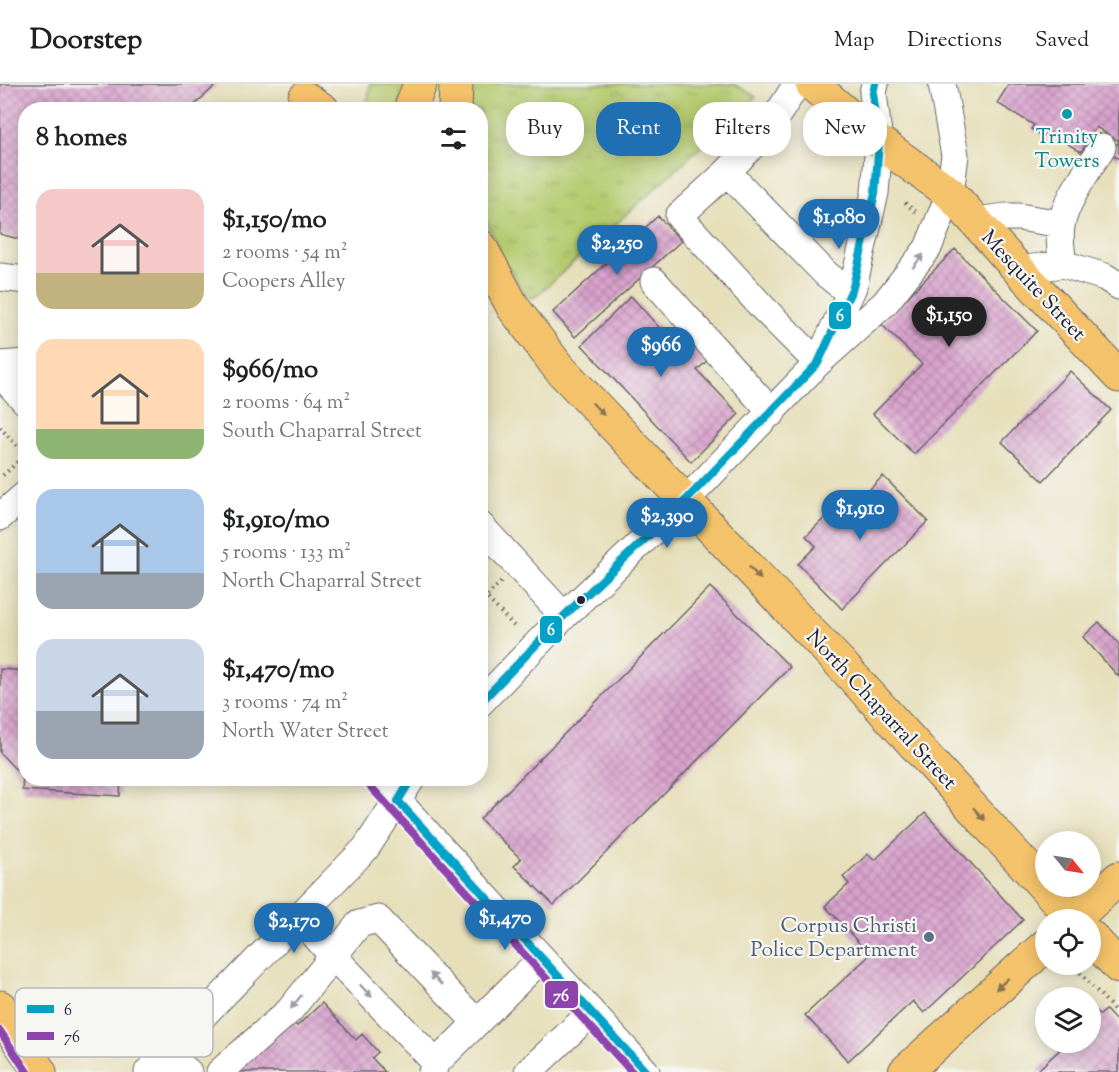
<!DOCTYPE html>
<meta charset="utf-8">
<style>
body{margin:0;font-family:"Sorts Mill Goudy",serif;background:#f2f2f2;color:#202124;height:100vh;display:flex;flex-direction:column;font-size:22px;white-space:nowrap}
*{box-sizing:border-box;margin:0}
p{font-size:20px;color:#757577}
.icon{flex:none;width:33px;height:33px;fill:none;stroke:currentColor;stroke-width:2;stroke-linecap:round;stroke-linejoin:round}
.map{position:relative;flex:1;overflow:hidden}
.sheet{position:absolute;left:18px;top:18px;width:470px;height:684px;display:flex;flex-direction:column;background:#fff;border-radius:24px;box-shadow:0 3px 15px #0003}
.sheet>*{flex:none}
.top-card{position:absolute;left:506px;top:18px;width:524px;height:54px;display:flex;gap:12px}
.needle{width:39px;rotate:120deg}
.fabs{position:absolute;left:1035px;top:747px;display:grid;gap:12px}
.fabs a{display:grid;place-items:center;width:66px;height:66px;border-radius:50%;background:#fff;box-shadow:0 3px 15px #0003;font-size:30px}
.price{position:absolute;translate:-50% -51px;padding:0 14px;border-radius:21px;background:#1f6fb2;color:#fff;font-size:20px;line-height:39px;filter:drop-shadow(0 2px 3px #0008)}
.price::after{content:'';position:absolute;left:50%;top:36px;width:18px;height:14px;margin-left:-9px;background:inherit;clip-path:polygon(0 0,100% 0,50% 100%)}
.price.active{background:#222;color:#fff}
ul{padding:0;list-style:none}
li{display:flex;align-items:center;gap:18px;height:150px;padding:0 18px}
li span{display:grid;place-items:center;flex:none;width:168px;height:120px;border-radius:18px;color:#555}
li>.icon{margin-inline-start:auto}
span .icon{width:72px;height:72px;fill:#fffc;stroke-width:1}
li b{font-size:26px}
h2{display:flex;justify-content:space-between;align-items:center;height:72px;padding:0 18px;font-size:26px}
.chip{padding:0 21px;border-radius:24px;background:#fff;box-shadow:0 3px 15px #0003;font-size:21px;line-height:54px}
.chip.active{background:#1f6fb2;color:#fff}
header{display:flex;align-items:center;gap:36px;box-sizing:border-box;height:84px;padding:0 30px;background:#fff;border-bottom:2px solid #e0e0e0}
header strong{font-size:28px}
nav{display:flex;gap:33px;margin-inline-start:auto;font-size:21px}
.map>svg:first-child{display:block}
.grass{fill:url(#grass-tufts);stroke:#6c7654;stroke-width:1.5}
.building{fill:url(#building-cross-hatch)}
.lines{fill:none;stroke-linecap:round;stroke-linejoin:round}
.minor-casing{stroke:#676467;stroke-width:29}
.major-casing{stroke:#676467;stroke-width:35}
.path{stroke:#676467;stroke-width:4;stroke-dasharray:1.5 4.5;stroke-linecap:butt}
.minor{stroke:#fff;stroke-width:27}
.major{stroke:#f4c26a;stroke-width:33}
.bus-1-casing{stroke:#f6f6f2;stroke-width:12}
.bus-2-casing{stroke:#f6f6f2;stroke-width:12}
.bus-1{stroke:#02a2c7;stroke-width:8}
.bus-2{stroke:#8e44ad;stroke-width:8}
.oneway{fill:#9c9ca7}
.oneway2{fill:#8b7252}
.culture-dot{fill:#0f9aa8;stroke:#f6f6f2;stroke-width:2}
.bus-dot{fill:#22223b;stroke:#f6f6f2;stroke-width:2}
.service-dot{fill:#5c6f8a;stroke:#f6f6f2;stroke-width:2}
.labels{text-anchor:middle;stroke-width:4.5;stroke-linejoin:round;paint-order:stroke}
.culture-label{font-size:21px;fill:#0d838f;stroke:#f6f6f2}
.street-label{font-size:21px;fill:#22223b;stroke:#f6f6f2}
.service-label{font-size:21px;fill:#4e5e75;stroke:#f6f6f2;text-anchor:end}
.key{fill:#f6f6f2;stroke:#b6b6bb;stroke-width:1.5}
.key-label{font-size:16px;fill:#22223b}
.line-badge{stroke:#f6f6f2;stroke-width:2}
.badge-label{font-size:16px;text-anchor:middle;font-weight:bold;fill:#fff}
</style>
<header>
<strong>Doorstep</strong>
<nav><a>Map</a><a>Directions</a><a>Saved</a></nav>
</header>
<div class="map">
<svg width="1119" height="988" viewBox="0 0 1119 988">
<defs>
<pattern id="grass-tufts" width="24" height="20" patternUnits="userSpaceOnUse" patternTransform="scale(1.5)"><rect width="24" height="20" fill="#b5ca6e"/><path d="M3 7l-1-3M5 7V3M7 7l1-3M15 17l-1-3M17 17v-4M19 17l1-3" fill="none" stroke="#9bad60"/></pattern>
<pattern id="building-cross-hatch" width="8" height="8" patternUnits="userSpaceOnUse" patternTransform="scale(1.5)"><rect width="8" height="8" fill="#d9a3cd"/><path d="M0 0l8 8M0 8l8-8" fill="none" stroke="#b084a8"/></pattern>
</defs>
<rect width="100%" height="100%" fill="#f6f6f2"/>
<filter id="ink" filterUnits="userSpaceOnUse"><feTurbulence type="fractalNoise" baseFrequency=".0167" numOctaves="2"/><feDisplacementMap in="SourceGraphic" scale="12" xChannelSelector="R" yChannelSelector="G"/><feConvolveMatrix kernelMatrix="1 2 1 2 8 2 1 2 1" color-interpolation-filters="sRGB"/></filter>
<filter id="wash" filterUnits="userSpaceOnUse"><feTurbulence type="fractalNoise" baseFrequency=".008" numOctaves="4" result="noise"/><feDisplacementMap in="SourceGraphic" scale="24" xChannelSelector="R" yChannelSelector="G"/><feGaussianBlur stdDeviation="1.35" result="paint"/><feColorMatrix in="noise" values="0 0 0 0 0 0 0 0 0 0 0 0 0 0 0 0 0 1.4 0 .05"/><feComposite in="paint" operator="in"/></filter>
<g filter="url(#wash)">
<rect width="100%" height="100%" fill="#e6dfba"/>
<!-- grass -->
<path class="grass" d="M 370,0 L 409,0 L 397,25 L 358,26 L 368,15 Z
M 471,0 L 734,0 L 756,13 L 534,214 L 527,213 L 501,173 L 484,131 L 480,116 L 480,26 L 469,26 Z"/>
<g id="blocks">
<!-- building -->
<path class="building" d="M 0,0 L 217,0 L 189,26 L 26,26 L 26,157 L 0,150 Z
M 1009,0 L 1119,0 L 1119,75 L 1111,70 L 1119,57 L 1096,43 L 1081,68 L 1047,47 L 1044,52 L 1031,45 L 1034,41 L 997,19 Z
M 658,132 L 681,157 L 575,253 L 553,228 Z
M 955,165 L 1037,247 L 914,370 L 873,330 L 922,280 L 881,240 Z
M 631,212 L 680,267 L 690,257 L 708,276 L 697,286 L 739,330 L 691,378 L 582,261 Z
M 1070,287 L 1111,326 L 1043,397 L 1002,358 Z
M 883,392 L 928,437 L 842,525 L 798,480 L 816,462 L 806,452 L 843,416 L 851,424 Z
M 710,503 L 790,583 L 554,821 L 514,782 L 521,775 L 480,735 Z
M 1099,538 L 1119,560 L 1119,593 L 1083,553 Z
M 0,585 L 26,587 L 26,694 L 121,694 L 120,712 L 22,706 L 23,693 L 0,669 Z
M 925,729 L 1023,836 L 924,929 L 913,917 L 848,977 L 805,931 L 870,871 L 825,822 L 849,800 L 843,793 L 868,770 L 874,776 L 876,775 Z
M 322,919 L 356,956 L 362,950 L 378,968 L 372,974 L 385,988 L 236,988 L 291,937 L 297,942 Z
M 1090,921 L 1100,931 L 1106,926 L 1119,940 L 1119,988 L 1036,988 L 1068,958 L 1090,958 Z"/>
</g>
</g>
<g filter="url(#ink)">
<use href="#blocks" fill-opacity="0" stroke="#676467" stroke-width="1.5"/>
<g class="lines">
<!-- minor casing -->
<g class="minor-casing">
<path id="minor" d="M 797,0 L 769,44 L 727,88 L 679,132 L 764,225 L 818,279
M 727,88 L 826,190 L 850,209
M 976,137 L 1006,133 L 1019,133 L 1061,140
M 1063,180 C 1061,167 1059,155 1061,142 C 1065,117 1089,85 1102,63
M 1019,186 L 1063,180 L 1105,193 L 1119,202
M 0,193 L 26,196
M 654,197 L 772,329
M 823,268 L 853,203 L 875,109 L 879,58 L 873,9 L 875,0
M 0,281 L 26,279
M 0,290 L 26,318
M 0,433 L 26,410
M 480,441 L 564,532
M 480,619 L 564,532 L 686,416 L 818,279 L 885,219 L 928,164 L 950,109 L 955,71 L 942,0
M 377,694 L 646,988
M 299,833 L 332,871 L 436,979
M 165,970 L 188,988
M 148,988 L 366,764 L 412,694
M 220,988 L 290,926 L 359,840 L 378,835 L 476,938
M 432,988 L 436,979 L 542,874
M 528,988 L 591,929"/>
</g>
<!-- major casing -->
<g class="major-casing">
<path id="major" d="M 812,0 L 879,58 L 950,109 L 1019,186 L 1119,292
M 305,14 L 323,26
M 410,26 L 420,0
M 455,26 L 456,0
M 480,162 L 513,223 L 558,283 L 840,579 L 1075,836
M 1073,836 L 1119,794
M 1090,852 L 1119,883
M 0,923 L 10,944 L 40,988
M 905,988 L 1046,861"/>
</g>
<!-- path -->
<path class="path" d="M 905,119 L 916,128
M 0,343 L 25,371 L 0,394
M 501,498 L 486,513 L 514,542
M 1072,880 L 1119,931"/>
<!-- minor -->
<use href="#minor" class="minor"/>
<!-- major -->
<use href="#major" class="major"/>
<!-- bus-1 casing -->
<g class="bus-1-casing">
<path id="bus-1" d="M 480,619 L 564,532 L 686,416 L 818,279 L 853,203 L 875,109 L 879,58 L 873,9 L 875,0
M 412,694 L 398,717 L 646,988"/>
</g>
<!-- bus-2 casing -->
<g class="bus-2-casing">
<path id="bus-2" d="M 369,701 L 632,988
M 0,947 L 27,988"/>
</g>
<!-- bus-1 -->
<use href="#bus-1" class="bus-1"/>
<!-- bus-2 -->
<use href="#bus-2" class="bus-2"/>
</g>
<!-- one-way arrows -->
<defs><path id="oneway-solid" d="M-6-.8H1V-3.2L6.5 0L1 3.2V.8H-6Z" transform="scale(1.5)"/></defs>
<g class="oneway">
<use href="#oneway-solid" transform="translate(918 177) rotate(-52)"/>
<use href="#oneway-solid" transform="translate(436 895) rotate(-134)"/>
<use href="#oneway-solid" transform="translate(366 907) rotate(46)"/>
<use href="#oneway-solid" transform="translate(296 918) rotate(128)"/>
</g>
<g class="oneway2">
<use href="#oneway-solid" transform="translate(598 325) rotate(46)"/>
<use href="#oneway-solid" transform="translate(755 489) rotate(47)"/>
<use href="#oneway-solid" transform="translate(979 730) rotate(48)"/>
<use href="#oneway-solid" transform="translate(1002 900) rotate(138)"/>
</g>
</g>
<!-- markers -->
<circle class="culture-dot" cx="1067" cy="30" r="6"/>
<circle class="bus-dot" cx="581" cy="516" r="5"/>
<circle class="service-dot" cx="929" cy="853" r="6"/>
<g class="labels">
<!-- culture labels -->
<g class="culture-label">
<text x="1067" y="59">Trinity<tspan x="1067" dy="24">Towers</tspan></text>
</g>
<!-- street labels -->
<g class="street-label">
<text transform="translate(1034 201) rotate(47)" y="7">Mesquite Street</text>
<text transform="translate(882 625) rotate(47)" y="7">North Chaparral Street</text>
</g>
<!-- service labels -->
<g class="service-label">
<text x="917" y="848">Corpus Christi<tspan x="917" dy="24">Police Department</tspan></text>
</g>
</g>
<!-- legend -->
<rect x="15" y="904" width="198" height="69" rx="9" class="key"/>
<rect x="27" y="921" width="27" height="8" fill="#02a2c7"/>
<rect x="27" y="948" width="27" height="8" fill="#8e44ad"/>
<g class="key-label">
<text x="64" y="931">6</text>
<text x="64" y="958">76</text>
</g>
<g class="line-badge">
<rect x="828" y="217" width="24" height="29" rx="6" fill="#02a2c7"/>
<rect x="539" y="531" width="24" height="29" rx="6" fill="#02a2c7"/>
<rect x="544" y="896" width="35" height="29" rx="6" fill="#8e44ad"/>
</g>
<g class="badge-label">
<text x="840" y="237">6</text>
<text x="551" y="551">6</text>
<text x="561" y="917">76</text>
</g>
</svg>
<div class="fabs">
<a><svg class="needle" viewBox="-14 -14 28 28"><path d="M0-13l5 13h-10z" fill="#e53935"/><path d="M0 13l5-13h-10z" fill="#757577"/></svg></a>
<a><svg class="icon" aria-label="locate" viewBox="0 0 24 24"><circle cx="12" cy="12" r="6"/><path d="M12 2v4M12 18v4M2 12h4M18 12h4"/></svg></a>
<a><svg class="icon" aria-label="layers" viewBox="0 0 24 24"><path d="M12 4l9 5-9 5-9-5zM3 14l9 5 9-5"/></svg></a>
</div>
<b class="price" style="left:839px;top:166px">$1,080</b>
<b class="price" style="left:617px;top:192px">$2,250</b>
<b class="price active" style="left:949px;top:264px">$1,150</b>
<b class="price" style="left:661px;top:294px">$966</b>
<b class="price" style="left:860px;top:457px">$1,910</b>
<b class="price" style="left:667px;top:465px">$2,390</b>
<b class="price" style="left:505px;top:867px">$1,470</b>
<b class="price" style="left:294px;top:870px">$2,170</b>
<div class="top-card">
<a class="chip">Buy</a>
<a class="chip active">Rent</a>
<a class="chip">Filters</a>
<a class="chip">New</a>
</div>
<section class="sheet">
<h2>8 homes<svg class="icon" aria-label="filters" viewBox="0 0 24 24"><path d="M4 7h16M4 17h16"/><circle cx="9" cy="7" r="2"/><circle cx="15" cy="17" r="2"/></svg></h2>
<ul>
<li><span style="background:linear-gradient(#f6c9c9 70%,#c2b280 0)"><svg class="icon" aria-label="home" viewBox="0 0 24 24"><path d="M3 11l9-7 9 7M6 9v11h12V9"/></svg></span><div><b>$1,150/mo</b><p>2 rooms · 54 m²</p><p>Coopers Alley</p></div></li>
<li><span style="background:linear-gradient(#ffd9b3 75%,#8fb573 0)"><svg class="icon" aria-label="home" viewBox="0 0 24 24"><path d="M3 11l9-7 9 7M6 9v11h12V9"/></svg></span><div><b>$966/mo</b><p>2 rooms · 64 m²</p><p>South Chaparral Street</p></div></li>
<li><span style="background:linear-gradient(#a9c7e8 70%,#9aa5b1 0)"><svg class="icon" aria-label="home" viewBox="0 0 24 24"><path d="M3 11l9-7 9 7M6 9v11h12V9"/></svg></span><div><b>$1,910/mo</b><p>5 rooms · 133 m²</p><p>North Chaparral Street</p></div></li>
<li><span style="background:linear-gradient(#c9d6e8 60%,#9aa5b1 0)"><svg class="icon" aria-label="home" viewBox="0 0 24 24"><path d="M3 11l9-7 9 7M6 9v11h12V9"/></svg></span><div><b>$1,470/mo</b><p>3 rooms · 74 m²</p><p>North Water Street</p></div></li>
</ul>
</section>
</div>
